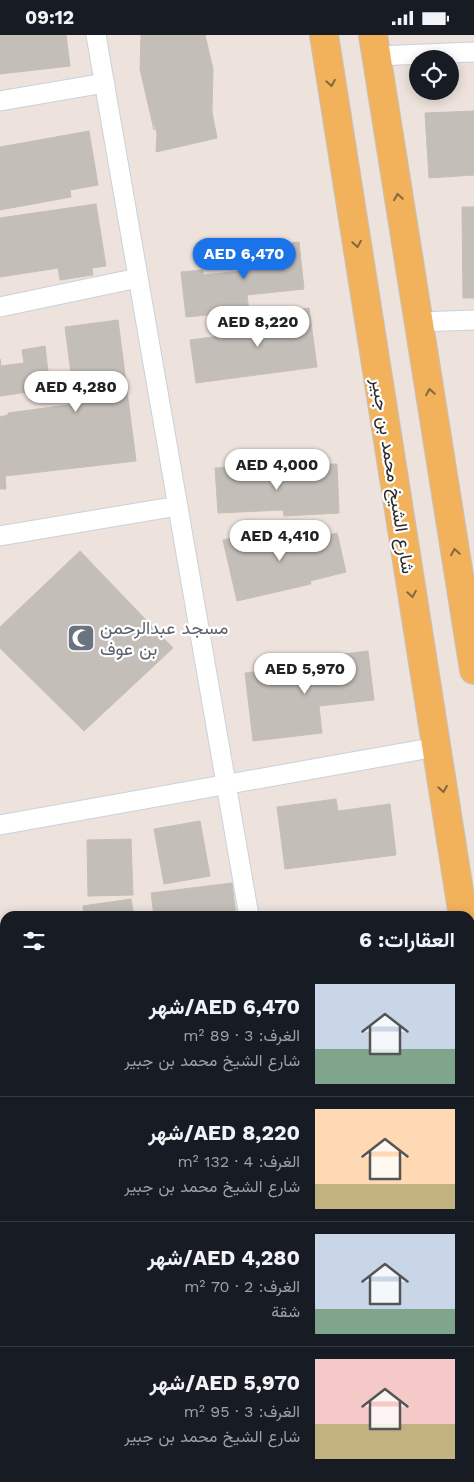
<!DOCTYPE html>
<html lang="ar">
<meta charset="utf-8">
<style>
body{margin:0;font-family:"Work Sans",Vazirmatn,sans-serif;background:#242831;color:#f1f3f6;direction:rtl;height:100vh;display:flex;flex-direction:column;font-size:19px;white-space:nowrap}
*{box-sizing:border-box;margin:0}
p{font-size:16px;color:#9ea1a6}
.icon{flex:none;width:28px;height:28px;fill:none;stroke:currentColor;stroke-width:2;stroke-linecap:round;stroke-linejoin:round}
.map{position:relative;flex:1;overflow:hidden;direction:ltr}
.sheet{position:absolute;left:0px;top:876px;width:475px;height:571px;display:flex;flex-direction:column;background:#171b24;border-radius:15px 15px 0 0;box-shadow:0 2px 12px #0003;direction:rtl}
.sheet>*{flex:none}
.fabs{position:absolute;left:409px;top:15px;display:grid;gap:10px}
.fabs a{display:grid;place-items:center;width:50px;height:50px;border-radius:50%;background:#171b24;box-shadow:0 2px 12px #0003;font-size:25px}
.price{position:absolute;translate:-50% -42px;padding:0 11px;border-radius:18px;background:#fff;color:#222;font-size:16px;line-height:32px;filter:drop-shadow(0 1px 2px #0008)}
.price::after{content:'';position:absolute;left:50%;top:30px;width:15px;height:11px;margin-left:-8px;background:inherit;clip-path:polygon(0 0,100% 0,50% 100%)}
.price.selected{background:#1a73e8;color:#fff}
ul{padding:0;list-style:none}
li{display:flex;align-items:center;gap:15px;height:125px;padding:0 20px}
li+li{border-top:1px solid #363941}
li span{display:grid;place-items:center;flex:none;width:140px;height:100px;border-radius:0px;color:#555}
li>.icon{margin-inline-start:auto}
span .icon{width:60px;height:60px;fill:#fffc;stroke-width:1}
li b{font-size:21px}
h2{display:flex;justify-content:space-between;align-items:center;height:60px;padding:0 20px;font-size:21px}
.status{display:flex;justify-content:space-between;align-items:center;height:35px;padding:0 25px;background:#171b24;direction:ltr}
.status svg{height:14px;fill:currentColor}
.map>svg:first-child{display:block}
.building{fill:#c4beb8;stroke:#c8beb6}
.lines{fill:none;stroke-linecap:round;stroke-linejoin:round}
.minor-casing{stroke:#cad1dc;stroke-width:21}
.primary-casing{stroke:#c3c3c3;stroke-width:30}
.minor{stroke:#fff;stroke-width:19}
.primary{stroke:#f2b25c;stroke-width:28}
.oneway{stroke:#846740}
.labels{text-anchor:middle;stroke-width:4.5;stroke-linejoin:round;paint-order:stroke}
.street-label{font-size:18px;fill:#2a2a2a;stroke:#fff}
.worship-label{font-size:18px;fill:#5b616d;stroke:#fff;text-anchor:start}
</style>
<div class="status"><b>09:12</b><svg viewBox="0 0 49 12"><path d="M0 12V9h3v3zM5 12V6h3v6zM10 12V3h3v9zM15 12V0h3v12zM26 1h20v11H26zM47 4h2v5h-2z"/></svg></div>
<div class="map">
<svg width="474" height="1447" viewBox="0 0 474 1447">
<rect width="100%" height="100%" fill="#ede2dc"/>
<!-- building -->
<path class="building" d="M 0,0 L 66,0 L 70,31 L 0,39 Z
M 141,0 L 205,0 L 213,34 L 212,77 L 217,103 L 156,117 L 157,99 L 154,86 L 154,95 L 140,34 Z
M 474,76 L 474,140 L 429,143 L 425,78 Z
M 89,96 L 98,150 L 70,155 L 71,162 L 0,175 L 0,112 Z
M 96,169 L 106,231 L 92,233 L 93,240 L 60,245 L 58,233 L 0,242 L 0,183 Z
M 462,172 L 474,172 L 474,263 L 463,263 Z
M 299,207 L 304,254 L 247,260 L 249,276 L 186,282 L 181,237 L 203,235 L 203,240 L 242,236 L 240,213 Z
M 309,273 L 317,332 L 196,348 L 190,305 L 252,297 L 250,281 Z
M 118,285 L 136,426 L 5,441 L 6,454 L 0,454 L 0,382 L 8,380 L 8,378 L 75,369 L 65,292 Z
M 45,311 L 50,354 L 0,361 L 0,324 L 1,331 L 24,328 L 22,315 Z
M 337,429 L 339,478 L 284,481 L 283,475 L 218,478 L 215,433 L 275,430 L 275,443 L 312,441 L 311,430 Z
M 284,491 L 288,509 L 337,498 L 346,537 L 310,546 L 311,549 L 237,566 L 223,505 Z
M 80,516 L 173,613 L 84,696 L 0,613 L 0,592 Z
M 368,616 L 374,665 L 319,671 L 322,698 L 253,706 L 245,638 L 345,626 L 344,619 Z
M 336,764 L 338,776 L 390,769 L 396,820 L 285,834 L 277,772 Z
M 200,786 L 210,841 L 164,849 L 154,794 Z
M 131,804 L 133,860 L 88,861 L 87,805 Z
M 232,848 L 236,881 L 154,881 L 151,858 Z
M 131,864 L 134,881 L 84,881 L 83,871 Z
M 5,926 L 5,989 L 0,989 L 0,927 Z
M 0,1210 L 5,1240 L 5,1301 L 0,1302 Z
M 234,1442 L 327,1442 L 328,1447 L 209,1447 Z"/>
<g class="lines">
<!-- minor casing -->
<g class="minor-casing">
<path id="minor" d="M 96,0 L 249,881
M 376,21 L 474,17
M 0,66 L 105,48
M 0,272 L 138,243
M 418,287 L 474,285
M 0,501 L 178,471
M 0,790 L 436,712
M 470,1050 L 474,1050
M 470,1352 L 474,1350
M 50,1447 L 75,1442"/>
</g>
<!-- primary casing -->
<g class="primary-casing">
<path id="primary" d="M 324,0 L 463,881
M 373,0 L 474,635
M 470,926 L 474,951"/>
</g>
<!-- minor -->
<use href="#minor" class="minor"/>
<!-- primary -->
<use href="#primary" class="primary"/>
</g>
<!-- one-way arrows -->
<defs><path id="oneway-chevron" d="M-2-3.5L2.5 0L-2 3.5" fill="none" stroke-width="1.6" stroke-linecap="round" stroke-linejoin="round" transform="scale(1.25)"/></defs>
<g class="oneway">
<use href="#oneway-chevron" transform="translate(331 48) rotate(81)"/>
<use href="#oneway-chevron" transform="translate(398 162) rotate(-99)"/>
<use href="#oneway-chevron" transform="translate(357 209) rotate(81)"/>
<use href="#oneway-chevron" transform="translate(430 357) rotate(-99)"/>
<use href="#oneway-chevron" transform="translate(455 517) rotate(-99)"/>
<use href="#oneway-chevron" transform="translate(412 559) rotate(81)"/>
<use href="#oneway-chevron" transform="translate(443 754) rotate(81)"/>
</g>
<!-- icons -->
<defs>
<g id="mosque-square" transform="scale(1.4375)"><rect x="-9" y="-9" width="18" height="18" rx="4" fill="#6b7280" stroke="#fff"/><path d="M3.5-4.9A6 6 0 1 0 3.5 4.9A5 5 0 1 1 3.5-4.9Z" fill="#fff"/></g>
</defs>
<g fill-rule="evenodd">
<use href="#mosque-square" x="81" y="603"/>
</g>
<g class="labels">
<!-- street labels -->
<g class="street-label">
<text transform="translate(393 441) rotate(81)" y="6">شارع الشيخ محمد بن جبير</text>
</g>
<!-- worship labels -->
<g class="worship-label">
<text x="100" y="599">مسجد عبدالرحمن<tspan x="100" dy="21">بن عوف</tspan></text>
</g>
</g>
</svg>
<div class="fabs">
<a><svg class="icon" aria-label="locate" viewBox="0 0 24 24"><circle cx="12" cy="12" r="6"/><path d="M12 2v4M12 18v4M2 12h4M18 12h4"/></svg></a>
</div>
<b class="price selected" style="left:244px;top:245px">AED 6,470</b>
<b class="price" style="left:258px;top:313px">AED 8,220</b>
<b class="price" style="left:76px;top:378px">AED 4,280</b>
<b class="price" style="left:277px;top:456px">AED 4,000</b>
<b class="price" style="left:280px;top:527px">AED 4,410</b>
<b class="price" style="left:305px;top:660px">AED 5,970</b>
<section class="sheet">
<h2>العقارات: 6<svg class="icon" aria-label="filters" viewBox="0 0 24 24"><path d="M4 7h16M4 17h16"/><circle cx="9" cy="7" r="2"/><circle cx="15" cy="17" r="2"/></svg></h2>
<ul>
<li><span style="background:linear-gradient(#c9d6e8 65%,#7fa58c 0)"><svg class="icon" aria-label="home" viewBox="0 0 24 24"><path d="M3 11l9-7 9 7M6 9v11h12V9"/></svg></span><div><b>AED 6,470/شهر</b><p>الغرف: 3 · 89 m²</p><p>شارع الشيخ محمد بن جبير</p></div></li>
<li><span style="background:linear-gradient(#ffd9b3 75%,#c2b280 0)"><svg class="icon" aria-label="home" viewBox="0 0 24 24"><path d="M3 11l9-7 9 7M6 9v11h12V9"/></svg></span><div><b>AED 8,220/شهر</b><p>الغرف: 4 · 132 m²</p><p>شارع الشيخ محمد بن جبير</p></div></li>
<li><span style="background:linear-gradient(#c9d6e8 75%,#7fa58c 0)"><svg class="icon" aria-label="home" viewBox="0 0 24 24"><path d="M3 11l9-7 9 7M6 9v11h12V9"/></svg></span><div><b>AED 4,280/شهر</b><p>الغرف: 2 · 70 m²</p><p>شقة</p></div></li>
<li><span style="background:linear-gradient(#f6c9c9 65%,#c2b280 0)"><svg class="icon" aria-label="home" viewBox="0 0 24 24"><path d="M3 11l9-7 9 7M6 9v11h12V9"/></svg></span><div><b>AED 5,970/شهر</b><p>الغرف: 3 · 95 m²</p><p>شارع الشيخ محمد بن جبير</p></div></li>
</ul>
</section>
</div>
